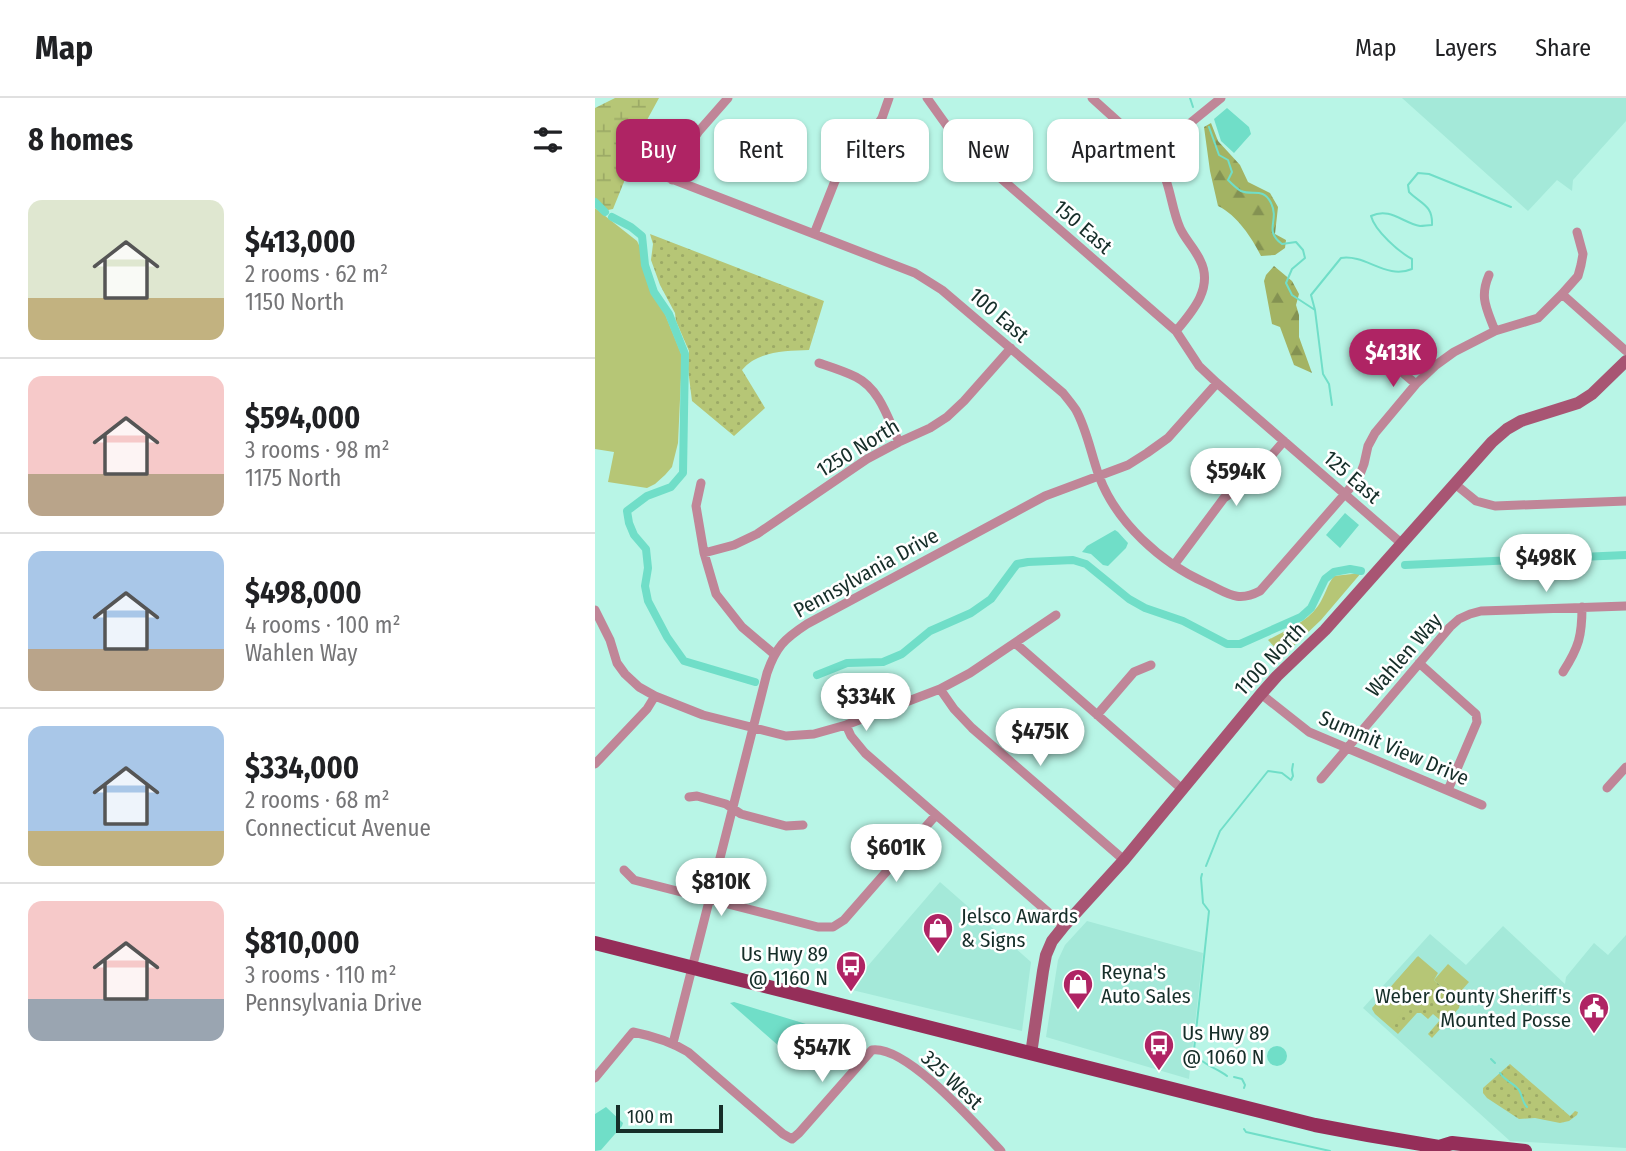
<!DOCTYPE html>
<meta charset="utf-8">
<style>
body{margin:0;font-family:"Fira Sans Condensed",sans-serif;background:#f6f6f6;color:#202124;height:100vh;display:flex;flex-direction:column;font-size:26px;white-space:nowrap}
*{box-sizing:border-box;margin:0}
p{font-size:23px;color:#757577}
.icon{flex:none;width:38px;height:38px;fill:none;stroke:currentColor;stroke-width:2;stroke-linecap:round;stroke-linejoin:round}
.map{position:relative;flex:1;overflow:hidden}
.side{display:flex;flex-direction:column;background:#fff;width:595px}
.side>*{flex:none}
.guide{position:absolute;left:21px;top:21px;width:665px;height:63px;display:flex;gap:14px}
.scale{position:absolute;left:21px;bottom:18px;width:107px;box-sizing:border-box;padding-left:7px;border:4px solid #162e29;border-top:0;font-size:19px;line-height:24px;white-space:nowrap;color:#162e29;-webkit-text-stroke:5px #fff;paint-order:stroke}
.price{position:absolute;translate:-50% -60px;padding:0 16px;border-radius:24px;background:#fff;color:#222;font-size:23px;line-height:46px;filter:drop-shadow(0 2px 4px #0008)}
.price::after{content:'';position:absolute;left:50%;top:42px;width:21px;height:16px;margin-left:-10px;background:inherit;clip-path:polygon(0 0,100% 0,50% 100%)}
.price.selected{background:#af2464;color:#fff}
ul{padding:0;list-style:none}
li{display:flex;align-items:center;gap:21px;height:175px;padding:0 28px}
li+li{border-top:2px solid #e0e0e0}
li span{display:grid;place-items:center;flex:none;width:196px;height:140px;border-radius:14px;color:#555}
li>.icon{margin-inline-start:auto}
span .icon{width:84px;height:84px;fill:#fffc;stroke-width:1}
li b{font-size:30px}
h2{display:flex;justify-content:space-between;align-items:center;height:84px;padding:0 28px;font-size:30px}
.tag{padding:0 24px;border-radius:14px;background:#fff;box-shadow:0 2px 5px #0004;font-size:24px;line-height:63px}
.tag.selected{background:#af2464;color:#fff}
header{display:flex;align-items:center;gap:42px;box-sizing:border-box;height:98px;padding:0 35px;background:#fff;border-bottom:2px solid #e0e0e0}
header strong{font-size:33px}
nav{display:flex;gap:38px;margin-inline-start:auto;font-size:24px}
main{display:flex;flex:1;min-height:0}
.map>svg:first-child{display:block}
.built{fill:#a4e9d9}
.grass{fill:url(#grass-dots)}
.forest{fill:url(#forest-firs)}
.wetland{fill:url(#wetland-marsh)}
.park{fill:#b6c676}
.water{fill:#70dec8}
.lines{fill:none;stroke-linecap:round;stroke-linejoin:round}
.stream{stroke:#70dec8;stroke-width:2}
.canal{stroke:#70dec8;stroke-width:8}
.street{stroke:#c08698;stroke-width:9}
.secondary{stroke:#a85573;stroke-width:12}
.primary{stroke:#952e59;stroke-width:14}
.labels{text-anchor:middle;stroke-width:5;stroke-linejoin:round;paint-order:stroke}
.street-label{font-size:21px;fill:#162e29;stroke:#fff}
.poi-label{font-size:21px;fill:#162e29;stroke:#fff;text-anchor:start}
</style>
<header>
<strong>Map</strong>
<nav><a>Map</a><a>Layers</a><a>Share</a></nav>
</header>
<main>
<section class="side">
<h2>8 homes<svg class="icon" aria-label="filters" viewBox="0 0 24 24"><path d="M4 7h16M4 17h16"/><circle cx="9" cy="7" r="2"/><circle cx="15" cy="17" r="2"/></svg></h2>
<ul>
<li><span style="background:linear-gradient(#dfe7d0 70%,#c2b280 0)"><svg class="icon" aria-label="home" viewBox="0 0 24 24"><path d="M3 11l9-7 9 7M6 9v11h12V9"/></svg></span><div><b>$413,000</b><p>2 rooms · 62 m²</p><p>1150 North</p></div></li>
<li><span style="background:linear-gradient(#f6c9c9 70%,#b9a48a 0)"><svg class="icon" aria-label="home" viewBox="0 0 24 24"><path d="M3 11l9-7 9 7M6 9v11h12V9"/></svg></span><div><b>$594,000</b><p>3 rooms · 98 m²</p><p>1175 North</p></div></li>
<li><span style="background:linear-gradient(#a9c7e8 70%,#b9a48a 0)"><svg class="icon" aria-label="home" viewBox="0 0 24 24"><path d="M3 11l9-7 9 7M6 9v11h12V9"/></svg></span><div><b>$498,000</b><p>4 rooms · 100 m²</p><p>Wahlen Way</p></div></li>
<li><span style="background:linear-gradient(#a9c7e8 75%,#c2b280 0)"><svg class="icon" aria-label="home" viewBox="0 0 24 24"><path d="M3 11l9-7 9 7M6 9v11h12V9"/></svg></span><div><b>$334,000</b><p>2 rooms · 68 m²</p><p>Connecticut Avenue</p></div></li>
<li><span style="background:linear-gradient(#f6c9c9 70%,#9aa5b1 0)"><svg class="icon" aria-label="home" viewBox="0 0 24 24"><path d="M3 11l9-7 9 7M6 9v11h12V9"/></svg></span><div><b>$810,000</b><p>3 rooms · 110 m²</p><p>Pennsylvania Drive</p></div></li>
</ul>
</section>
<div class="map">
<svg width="1031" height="1053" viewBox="0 0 1031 1053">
<defs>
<pattern id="grass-dots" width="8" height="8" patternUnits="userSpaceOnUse" patternTransform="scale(1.75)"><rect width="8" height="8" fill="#b6c676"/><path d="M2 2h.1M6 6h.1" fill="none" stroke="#9caa66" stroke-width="1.8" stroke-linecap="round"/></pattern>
<pattern id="forest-firs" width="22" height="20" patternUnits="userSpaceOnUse" patternTransform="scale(1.75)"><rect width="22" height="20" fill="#a3b363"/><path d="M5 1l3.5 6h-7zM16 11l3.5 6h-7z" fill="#849252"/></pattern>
<pattern id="wetland-marsh" width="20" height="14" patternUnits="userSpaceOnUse" patternTransform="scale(1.75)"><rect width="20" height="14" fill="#b6c676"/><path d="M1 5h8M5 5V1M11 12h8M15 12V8" fill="none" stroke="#9caa66"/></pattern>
</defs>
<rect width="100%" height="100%" fill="#b8f5e6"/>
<!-- built -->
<path class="built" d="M 807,0 L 1031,0 L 1031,23 L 978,82 L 977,93 L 962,82 L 933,113 Z
M 345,784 L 436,864 L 427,933 L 253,891 Z
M 492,823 L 608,855 L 594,981 L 451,939 L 463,862 L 470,847 Z
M 908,828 L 970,886 L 971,879 L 999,845 L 1013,857 L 1031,837 L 1031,1050 L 915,1043 L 768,910 L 835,836 L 871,867 Z"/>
<!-- grass -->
<path class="grass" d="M 55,136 L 229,203 L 214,252 C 190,253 163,253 147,272 L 170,310 L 139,338 L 97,303 L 93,271 L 94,253 L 81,223 L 80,215 L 65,187 L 56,162 L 58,146 Z
M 823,858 L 843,875 L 839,882 L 863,903 L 865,906 L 864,910 L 837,940 L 833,936 L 845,922 L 838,916 L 833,921 L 826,915 L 822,915 L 803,936 L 780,916 L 777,911 Z
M 915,966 L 975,1018 L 980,1013 L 983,1014 L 982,1017 L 974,1023 L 965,1025 L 940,1020 L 924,1021 L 892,1000 L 888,995 L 888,990 Z"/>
<!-- forest -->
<path class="forest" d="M 616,25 L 623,43 L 645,67 L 653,84 L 675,95 L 683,109 L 680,136 L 691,142 L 690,150 L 680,157 L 666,158 C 657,140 642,117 623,108 L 615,73 L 609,29 Z
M 679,168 L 697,183 L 704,196 L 701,207 L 704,217 L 704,239 L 717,275 L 699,267 L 685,229 L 677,226 L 669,183 L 671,177 Z"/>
<!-- wetland -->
<path class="wetland" d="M 20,0 L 64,0 L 34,55 L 40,59 L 37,66 L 25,62 L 21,68 L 28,73 L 31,79 L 18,111 L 13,112 L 0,107 L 0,10 Z"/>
<!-- park -->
<path class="park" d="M 0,110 L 42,143 L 46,151 L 49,170 L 56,195 L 70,216 L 87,258 L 83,345 L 77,369 L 70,377 L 60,386 L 52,390 L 13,384 L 19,354 L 0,351 Z
M 766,475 L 726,522 L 688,558 L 673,542 C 691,532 711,525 723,508 C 730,498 732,487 739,478 Z
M 822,859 L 841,876 L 797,927 L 777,910 Z
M 853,866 L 874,884 L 860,900 L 839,882 Z"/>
<!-- water -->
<path class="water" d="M 632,10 L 654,29 L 656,36 L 639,55 L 626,43 L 619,21 Z
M 750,415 L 764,427 L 745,450 L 731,437 Z
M 520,432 L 523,434 L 533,445 L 531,450 L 513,468 L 508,467 L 496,456 L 487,454 L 492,448 Z
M 139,904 L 211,926 L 206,944 L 196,956 L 193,956 L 135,905 Z
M672 958a10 10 0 1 1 20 0a10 10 0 1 1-20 0Z
M 11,1009 L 28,1025 L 27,1028 L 6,1052 L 0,1053 L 0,1016 Z"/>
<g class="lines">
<!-- stream -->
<path class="stream" d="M 595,0 L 598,9
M 614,29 L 624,57 L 633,62 L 637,74 L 633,82 C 636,85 642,91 646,93 C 658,98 668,89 676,105 C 685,123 668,132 687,146 L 701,144 L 708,152 L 710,160 L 697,171 L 691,185 L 697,197 L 720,212 L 728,276 L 734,286 L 737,307
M 720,212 L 716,197 L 746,160 C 771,156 791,182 817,171 L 817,161 C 804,154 780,133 776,118 C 795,109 808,125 825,128 C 829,128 833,127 837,127 C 838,107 826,106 814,94 L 813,87 L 823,75 L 834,76 L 916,109
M 611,768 L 625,733 L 673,673 L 687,675 L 696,682 L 698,678 L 697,672 L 698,666
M 607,776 L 606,780 L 608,805 L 614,813 L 599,952 C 605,967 621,969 632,978
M 896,961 L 900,965
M 905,975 C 910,983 919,985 924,992 C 928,999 927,1004 932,1009
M 639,979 L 647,981 L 650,987 L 649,990
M 649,1031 L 651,1034 L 735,1053"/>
<!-- canal -->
<path class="canal" d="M 0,104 L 10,114
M 17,119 L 36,129 L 47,138 L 50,167 L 59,194 L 74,216 L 90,256 L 88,375 L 76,389 L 52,398 L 32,413 L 34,425 L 39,437 L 51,451 L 53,470 L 50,488 L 53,503 L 72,539 L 89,563 L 160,584
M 810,467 L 1031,457
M 222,577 L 252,565 L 288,564 L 307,556 L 335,533 L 376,515 L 396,501 L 422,466 L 433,464 L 478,462 L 491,466 L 534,501 L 550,510 L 588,523 L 632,546 L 645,546 L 706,519 L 716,510 L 730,481 L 739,474 L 755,471 L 766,473"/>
<!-- street -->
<path class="street" d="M 332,0 L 362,42 L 581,233 L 604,268 L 622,285 L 806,445
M 497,0 C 516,18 558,52 568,74 C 576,92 577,112 585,130 C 590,141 600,151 605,162 C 619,189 598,213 581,233
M 556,57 L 626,0
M 38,66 L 320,175 L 347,192 L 468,295 C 472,300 477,306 481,312 C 492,332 496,356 504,378 C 521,424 566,465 611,485 C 633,495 642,505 665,493 L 756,389 L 764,379 L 769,366 L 773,348 L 780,335 L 821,286 L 841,267 L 859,254 L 900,233 L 943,220 L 967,196 L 983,178 L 986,167 L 988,156 L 982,134
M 77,82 L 91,52 L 104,33 L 133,0
M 219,136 L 240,83 L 252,64 L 273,41 L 287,20 L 294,0
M 894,177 C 884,200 892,211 900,233
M 967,196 L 1031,253
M 792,238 C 789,262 804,272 821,286
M 224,265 C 236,269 249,273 261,279 C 285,291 293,321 304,344
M 106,385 L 101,408 L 109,455 L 121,496 L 147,529 L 179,556
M 860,386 L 881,403 L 900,408 L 1031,403
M 109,455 L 139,447 L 162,436 L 272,361 L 304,344 L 335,330 L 352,319 L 369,303 L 416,250
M 579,467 L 629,400 L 657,380 L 689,343
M 0,512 L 15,542 L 22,565 L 30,576 L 44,589 L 60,598 L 108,617 L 191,638 L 219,636 L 251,627 L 345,591 L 375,575 L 461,517
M 420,545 L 587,691
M 824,565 L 881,616 L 882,624 L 853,692
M 968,574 C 984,549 987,538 987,509
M 345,591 L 359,611 L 377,630 L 529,762
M 666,596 L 714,634 L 887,707
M 502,617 L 539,574 L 556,567
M 251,627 L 256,638 L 270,655 L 469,828
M 0,666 L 52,611 L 60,598
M 726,681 L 855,529 L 864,521 L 875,516 L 886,513 L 1031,508
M 1012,690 L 1031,669
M 94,699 L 102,698 L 131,706 L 146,716 L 191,728 L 208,727
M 29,772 L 39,782 L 223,829 L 238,829 L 249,822 L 341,717
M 78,945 L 172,575 C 181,549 189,541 212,526 L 450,398 L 533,367 L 552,355 L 573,340 L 622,285
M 0,980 L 38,934 C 58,938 75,943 93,954 L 188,1036 L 197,1041 L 204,1035 L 277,952 C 312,947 382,1028 406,1053"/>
<!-- secondary -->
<path class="secondary" d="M 436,956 L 448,873 L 451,857 L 457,843 L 469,828 L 529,762 L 666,596 L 682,578 L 730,532 L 897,344 L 912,331 L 926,323 L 983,305 L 997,296 L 1031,263"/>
<!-- primary -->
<path class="primary" d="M 0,845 L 720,1027 L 773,1037 L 844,1049 L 857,1045 L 930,1053"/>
</g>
<!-- icons -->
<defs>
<g id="shop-pin" transform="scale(1.575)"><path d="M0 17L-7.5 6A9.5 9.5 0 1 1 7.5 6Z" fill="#af2464" stroke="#fff"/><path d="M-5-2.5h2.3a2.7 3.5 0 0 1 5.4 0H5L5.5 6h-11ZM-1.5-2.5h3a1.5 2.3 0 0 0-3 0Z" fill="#fff"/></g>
<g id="bus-pin" transform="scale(1.575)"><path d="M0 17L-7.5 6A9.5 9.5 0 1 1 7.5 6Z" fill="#af2464" stroke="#fff"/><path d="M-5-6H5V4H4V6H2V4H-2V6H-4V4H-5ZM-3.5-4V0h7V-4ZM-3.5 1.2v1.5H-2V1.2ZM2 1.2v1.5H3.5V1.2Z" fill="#fff"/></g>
<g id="civic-pin" transform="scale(1.575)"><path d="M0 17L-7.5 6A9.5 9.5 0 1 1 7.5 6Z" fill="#af2464" stroke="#fff"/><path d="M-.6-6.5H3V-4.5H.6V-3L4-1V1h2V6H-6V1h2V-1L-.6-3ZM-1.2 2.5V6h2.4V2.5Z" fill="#fff"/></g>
</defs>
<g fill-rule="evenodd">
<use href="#shop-pin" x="343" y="830"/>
<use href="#bus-pin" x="256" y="868"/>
<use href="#shop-pin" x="483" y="886"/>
<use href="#civic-pin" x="999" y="910"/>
<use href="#bus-pin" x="564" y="947"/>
</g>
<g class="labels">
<!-- street labels -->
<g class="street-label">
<text transform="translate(488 129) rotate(41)" y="7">150 East</text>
<text transform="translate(404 217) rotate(41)" y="7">100 East</text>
<text transform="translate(263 350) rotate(-31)" y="7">1250 North</text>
<text transform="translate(757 379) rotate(41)" y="7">125 East</text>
<text transform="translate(271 475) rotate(-29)" y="7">Pennsylvania Drive</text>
<text transform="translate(809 557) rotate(-49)" y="7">Wahlen Way</text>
<text transform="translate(675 561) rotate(-46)" y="7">1100 North</text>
<text transform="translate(799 650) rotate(23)" y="7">Summit View Drive</text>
<text transform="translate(357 982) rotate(43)" y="7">325 West</text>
</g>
<!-- poi labels -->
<g class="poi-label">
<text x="366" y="825">Jelsco Awards<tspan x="366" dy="24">&amp; Signs</tspan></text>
<text x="233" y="863" text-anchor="end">Us Hwy 89<tspan x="233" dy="24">@ 1160 N</tspan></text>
<text x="506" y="881">Reyna's<tspan x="506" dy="24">Auto Sales</tspan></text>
<text x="976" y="905" text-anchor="end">Weber County Sheriff's<tspan x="976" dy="24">Mounted Posse</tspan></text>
<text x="587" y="942">Us Hwy 89<tspan x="587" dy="24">@ 1060 N</tspan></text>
</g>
</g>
</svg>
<div class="scale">100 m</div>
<b class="price selected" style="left:798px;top:291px">$413K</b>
<b class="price" style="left:641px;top:410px">$594K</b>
<b class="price" style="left:951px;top:496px">$498K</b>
<b class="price" style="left:271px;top:635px">$334K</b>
<b class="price" style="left:445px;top:670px">$475K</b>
<b class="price" style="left:301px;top:786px">$601K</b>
<b class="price" style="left:126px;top:820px">$810K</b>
<b class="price" style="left:227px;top:986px">$547K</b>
<div class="guide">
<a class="tag selected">Buy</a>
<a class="tag">Rent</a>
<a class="tag">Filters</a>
<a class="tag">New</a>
<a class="tag">Apartment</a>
</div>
</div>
</main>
